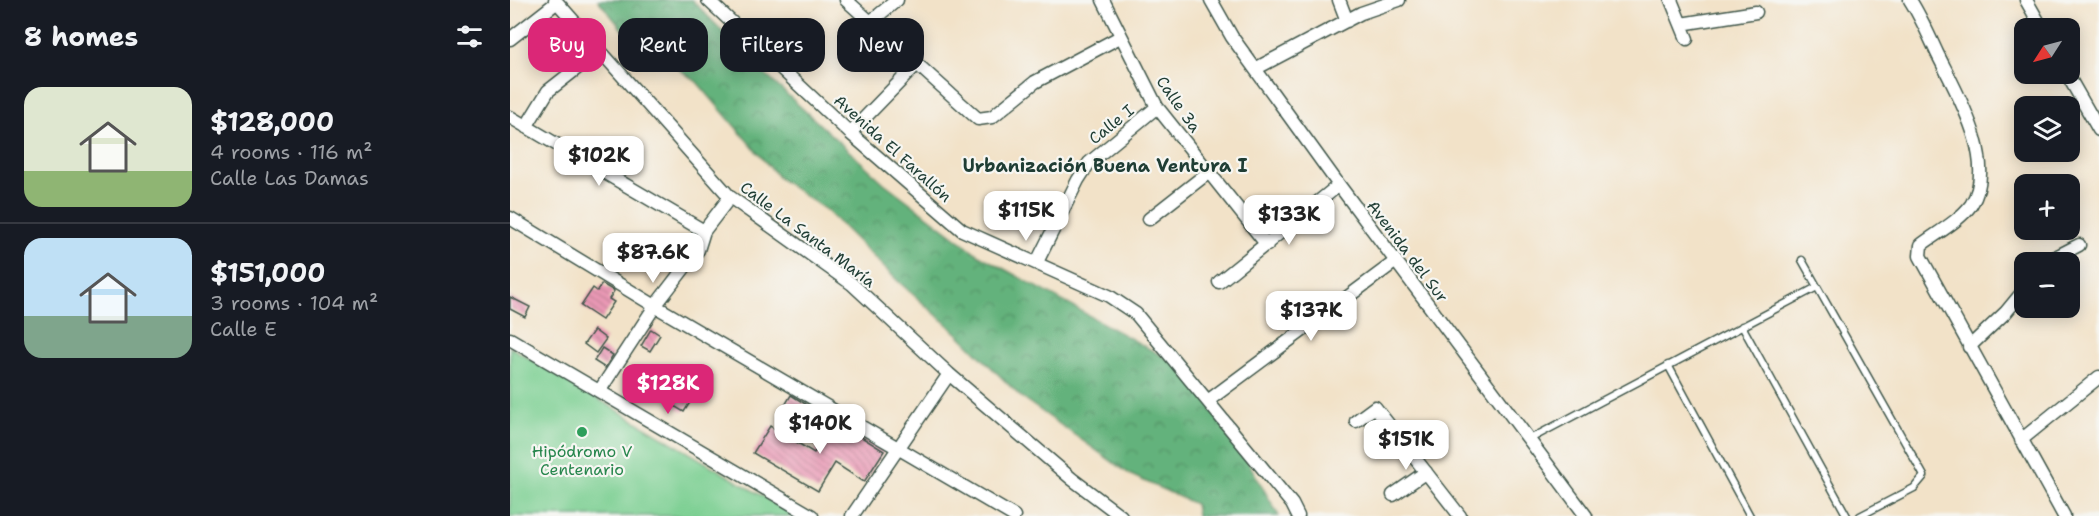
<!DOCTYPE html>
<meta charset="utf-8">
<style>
body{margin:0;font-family:"Shantell Sans",sans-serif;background:#20242c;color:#f1f3f6;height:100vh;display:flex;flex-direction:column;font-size:22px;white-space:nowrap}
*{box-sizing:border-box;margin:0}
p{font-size:20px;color:#9ea1a6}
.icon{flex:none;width:33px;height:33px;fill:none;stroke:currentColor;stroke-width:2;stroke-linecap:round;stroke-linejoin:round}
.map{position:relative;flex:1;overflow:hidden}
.drawer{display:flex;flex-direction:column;background:#171b24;width:510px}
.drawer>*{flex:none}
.top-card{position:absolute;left:18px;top:18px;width:570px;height:54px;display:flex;gap:12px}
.needle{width:39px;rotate:234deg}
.buttons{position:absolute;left:1504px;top:18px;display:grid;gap:12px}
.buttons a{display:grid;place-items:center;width:66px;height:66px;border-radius:12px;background:#171b24;box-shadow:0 3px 15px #0003;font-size:30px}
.price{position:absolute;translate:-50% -51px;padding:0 14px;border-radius:12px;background:#fff;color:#222;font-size:20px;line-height:39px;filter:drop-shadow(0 2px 3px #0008)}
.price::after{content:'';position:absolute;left:50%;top:36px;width:18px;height:14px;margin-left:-9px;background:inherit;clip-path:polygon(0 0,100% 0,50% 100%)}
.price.active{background:#db2777;color:#fff}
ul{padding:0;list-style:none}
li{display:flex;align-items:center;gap:18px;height:150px;padding:0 24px}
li+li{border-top:2px solid #363941}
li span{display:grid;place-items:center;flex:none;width:168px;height:120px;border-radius:18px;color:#555}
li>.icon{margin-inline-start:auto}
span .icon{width:72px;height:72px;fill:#fffc;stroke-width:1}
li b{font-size:26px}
h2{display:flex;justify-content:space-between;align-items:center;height:72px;padding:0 24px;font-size:26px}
.pill{padding:0 21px;border-radius:18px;background:#171b24;box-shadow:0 3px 15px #0003;font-size:21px;line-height:54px}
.pill.active{background:#db2777;color:#fff}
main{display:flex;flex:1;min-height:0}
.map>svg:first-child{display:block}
.forest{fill:url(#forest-crowns);stroke:#427858;stroke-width:1.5}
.pitch{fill:#7bcf92;stroke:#4d8663;stroke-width:1.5}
.building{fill:url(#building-back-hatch)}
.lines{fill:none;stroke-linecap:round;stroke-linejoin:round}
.lane-casing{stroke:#3f564a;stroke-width:9}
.street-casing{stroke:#3f564a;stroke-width:15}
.lane{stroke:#fff;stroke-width:6}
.street{stroke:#fff;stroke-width:12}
.leisure-dot{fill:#2e9e5b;stroke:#f6f6f2;stroke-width:2}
.labels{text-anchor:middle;stroke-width:4.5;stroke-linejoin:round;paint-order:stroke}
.street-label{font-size:16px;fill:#1f3d34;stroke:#f6f6f2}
.leisure-label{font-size:16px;fill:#27864d;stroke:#f6f6f2}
.neighbourhood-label{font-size:18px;font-weight:bold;fill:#1f3d34;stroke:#f6f6f2}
</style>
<main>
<section class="drawer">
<h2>8 homes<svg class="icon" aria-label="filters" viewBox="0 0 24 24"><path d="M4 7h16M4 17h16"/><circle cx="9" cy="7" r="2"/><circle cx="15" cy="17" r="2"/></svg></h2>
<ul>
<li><span style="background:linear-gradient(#dfe7d0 70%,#8fb573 0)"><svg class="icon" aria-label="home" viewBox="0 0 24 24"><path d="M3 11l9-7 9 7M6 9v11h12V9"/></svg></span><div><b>$128,000</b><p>4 rooms · 116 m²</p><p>Calle Las Damas</p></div></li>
<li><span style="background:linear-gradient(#bfe0f5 65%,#7fa58c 0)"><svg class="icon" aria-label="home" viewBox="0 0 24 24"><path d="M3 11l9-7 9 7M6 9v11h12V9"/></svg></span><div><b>$151,000</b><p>3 rooms · 104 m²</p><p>Calle E</p></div></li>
</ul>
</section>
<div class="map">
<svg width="1589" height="516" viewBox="0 0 1589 516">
<defs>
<pattern id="forest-crowns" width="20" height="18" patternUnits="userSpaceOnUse" patternTransform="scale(1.5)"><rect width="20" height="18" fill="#64b27c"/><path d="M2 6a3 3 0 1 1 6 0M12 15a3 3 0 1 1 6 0" fill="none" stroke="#529266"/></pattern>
<pattern id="building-back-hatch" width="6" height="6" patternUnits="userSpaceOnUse" patternTransform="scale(1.5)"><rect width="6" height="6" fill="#ea99b5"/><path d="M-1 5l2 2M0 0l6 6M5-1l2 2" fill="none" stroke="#bd7e94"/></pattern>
</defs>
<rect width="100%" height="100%" fill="#f6f6f2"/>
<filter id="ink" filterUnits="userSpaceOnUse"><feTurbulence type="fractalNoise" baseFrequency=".0167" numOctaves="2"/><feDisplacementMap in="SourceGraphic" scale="12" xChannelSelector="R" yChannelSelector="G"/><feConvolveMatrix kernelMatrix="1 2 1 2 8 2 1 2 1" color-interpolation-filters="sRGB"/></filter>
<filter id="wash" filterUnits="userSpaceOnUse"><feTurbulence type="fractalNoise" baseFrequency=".008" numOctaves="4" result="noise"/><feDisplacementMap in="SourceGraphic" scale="24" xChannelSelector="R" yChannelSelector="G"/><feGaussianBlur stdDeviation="1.35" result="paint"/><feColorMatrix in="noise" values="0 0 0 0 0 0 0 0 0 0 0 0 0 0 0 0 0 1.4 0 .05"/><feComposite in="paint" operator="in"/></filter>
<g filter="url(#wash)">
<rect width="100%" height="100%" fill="#f2e2c8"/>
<!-- forest -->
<path class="forest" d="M 88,0 L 182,0 L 248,68 L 374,183 L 469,255 L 669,365 L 711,415 L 769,516 L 687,516 L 685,504 L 621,475 L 510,396 L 448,334 L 389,282 L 316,210 L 270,179 L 187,82 L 112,29 Z"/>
<!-- pitch -->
<path class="pitch" d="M 0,347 L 286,516 L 0,516 Z"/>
<g id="blocks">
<!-- building -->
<path class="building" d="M 92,284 L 104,291 L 99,299 L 104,302 L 92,320 L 71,306 L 83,288 L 87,291 Z
M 0,297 L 20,307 L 15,317 L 0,309 Z
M 141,329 L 150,335 L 140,351 L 131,346 Z
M 84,330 L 96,339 L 86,353 L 74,344 Z
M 92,348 L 103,355 L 95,368 L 84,361 Z
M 173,372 L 192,383 L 174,412 L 159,403 L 168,388 L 165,386 Z
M 281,395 L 305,410 L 299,421 L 274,407 Z
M 324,420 L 374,451 L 354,482 L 325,463 L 308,491 L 243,453 L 260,426 L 304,453 Z"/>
</g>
</g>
<g filter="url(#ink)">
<use href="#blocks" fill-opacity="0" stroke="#3f564a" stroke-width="1.5"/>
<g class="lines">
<!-- lane casing -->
<g class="lane-casing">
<path id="lane" d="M 1292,260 L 1414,476 L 1404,488 L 1350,516
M 1232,326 L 1337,516
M 1158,365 L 1240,516
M 1020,439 L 1307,287"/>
</g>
<!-- street casing -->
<g class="street-casing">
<path id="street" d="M 45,0 L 220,197 L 342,284 L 439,374 L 562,479 L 611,516
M 198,0 L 340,133 L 452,230 L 599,296 L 626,314 L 782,504 L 788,516
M 336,0 L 468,119 L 482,117 L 525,82 L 610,37
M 593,0 L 647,107 L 757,245
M 701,0 L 722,37 L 829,185 L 1076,516
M 829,0 L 837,21
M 1161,0 L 1177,39
M 1400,0 C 1411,17 1419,36 1427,53 C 1446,92 1489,162 1461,205 C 1449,221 1427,233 1411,245 L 1410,256 L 1554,516
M 1516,0 L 1532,28
M 359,23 L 387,0
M 1171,24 L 1246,12
M 0,39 L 46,3
M 745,69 L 851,13 L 889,0
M 1557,74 L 1589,130
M 0,117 L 194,231
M 16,127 L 38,91 L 89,51
M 340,133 L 406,65
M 0,218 L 145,306 L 504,516
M 639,219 L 699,172
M 527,262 L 568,180 L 579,163 L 647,107
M 1536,262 L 1569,245
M 709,282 L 829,185
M 0,339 L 302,516
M 1459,347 L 1496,312 L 1515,289
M 90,390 L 145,306 L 188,250 L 194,231 L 220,197
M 699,400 L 886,261
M 846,421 L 865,407 L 950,516
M 1511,440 L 1589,377
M 883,495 L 916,472
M 342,516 L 439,374"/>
</g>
<!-- lane -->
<use href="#lane" class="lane"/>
<!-- street -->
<use href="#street" class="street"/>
</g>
</g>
<!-- markers -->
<circle class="leisure-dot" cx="72" cy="432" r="6"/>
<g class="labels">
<!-- street labels -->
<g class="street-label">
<text transform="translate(669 104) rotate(55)" y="6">Calle 3a</text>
<text transform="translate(601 124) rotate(-39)" y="6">Calle I</text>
<text transform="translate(383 148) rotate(42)" y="6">Avenida El Farallón</text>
<text transform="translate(298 234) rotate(37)" y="6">Calle La Santa María</text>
<text transform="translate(898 251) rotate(53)" y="6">Avenida del Sur</text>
</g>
<!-- leisure labels -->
<g class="leisure-label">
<text x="72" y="457">Hipódromo V<tspan x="72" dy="18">Centenario</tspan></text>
</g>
<!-- neighbourhood labels -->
<g class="neighbourhood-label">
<text x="595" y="172">Urbanización Buena Ventura I</text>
</g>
</g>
</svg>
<div class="buttons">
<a><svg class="needle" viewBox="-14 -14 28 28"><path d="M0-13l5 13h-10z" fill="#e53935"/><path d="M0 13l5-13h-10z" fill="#9ea1a6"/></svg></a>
<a><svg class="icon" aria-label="layers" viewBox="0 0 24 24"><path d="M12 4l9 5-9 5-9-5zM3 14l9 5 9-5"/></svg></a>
<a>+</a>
<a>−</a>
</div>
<b class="price" style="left:89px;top:187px">$102K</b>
<b class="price" style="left:516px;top:242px">$115K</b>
<b class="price" style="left:779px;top:246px">$133K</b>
<b class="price" style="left:143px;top:284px">$87.6K</b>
<b class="price" style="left:801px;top:342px">$137K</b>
<b class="price active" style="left:158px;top:415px">$128K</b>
<b class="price" style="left:310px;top:455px">$140K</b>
<b class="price" style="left:896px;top:471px">$151K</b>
<div class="top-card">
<a class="pill active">Buy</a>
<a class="pill">Rent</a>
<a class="pill">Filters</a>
<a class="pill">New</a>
</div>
</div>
</main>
